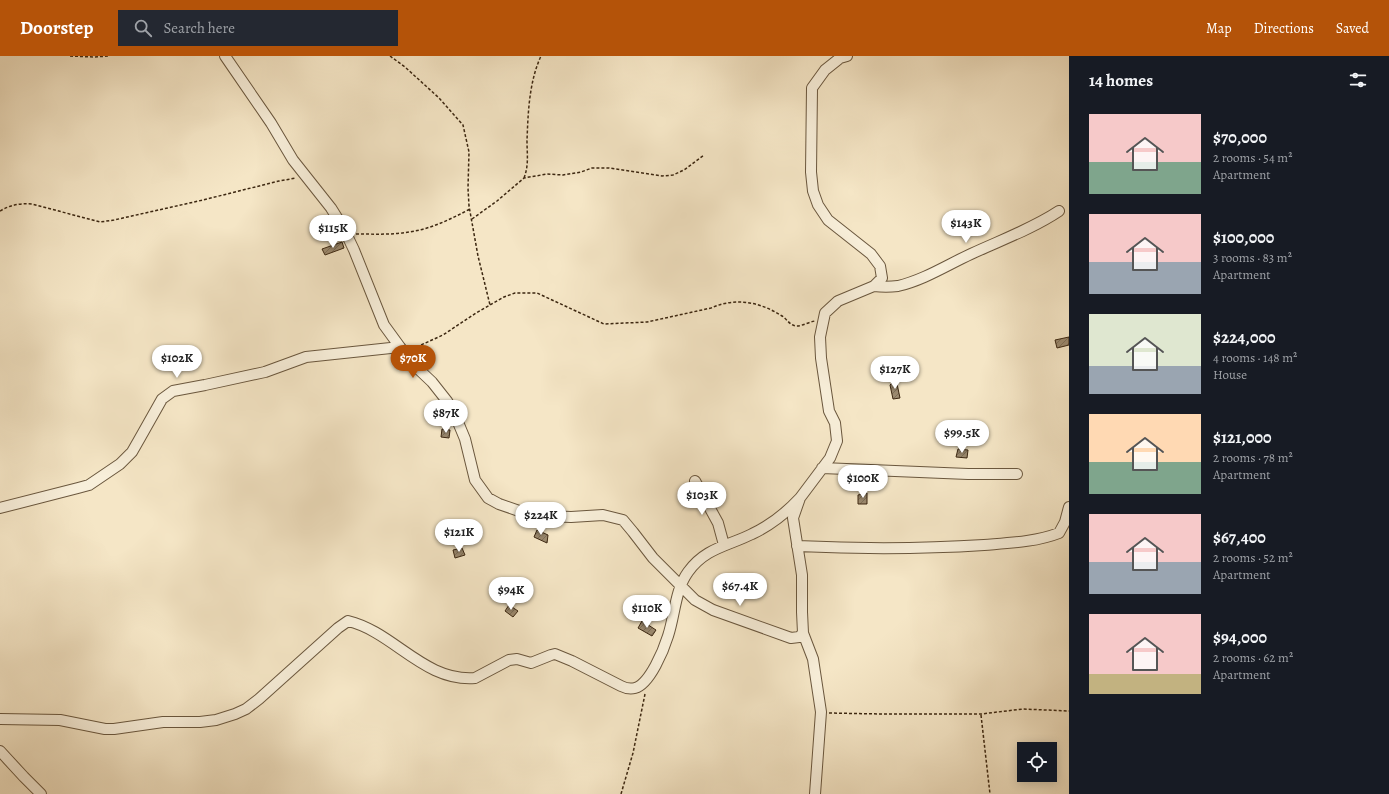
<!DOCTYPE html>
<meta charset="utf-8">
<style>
body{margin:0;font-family:Alegreya,serif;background:#242831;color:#f1f3f6;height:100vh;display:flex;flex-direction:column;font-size:15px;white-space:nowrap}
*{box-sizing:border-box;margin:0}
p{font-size:13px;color:#9ea1a6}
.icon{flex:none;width:22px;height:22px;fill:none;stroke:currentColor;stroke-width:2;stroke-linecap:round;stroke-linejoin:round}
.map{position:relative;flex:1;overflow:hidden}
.panel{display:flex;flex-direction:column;background:#171b24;width:320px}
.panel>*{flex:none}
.controls{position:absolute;left:1017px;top:686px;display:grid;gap:8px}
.controls a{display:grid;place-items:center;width:40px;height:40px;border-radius:0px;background:#171b24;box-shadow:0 2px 10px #0003;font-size:20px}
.price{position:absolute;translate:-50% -34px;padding:0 9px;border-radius:14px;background:#fff;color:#222;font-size:13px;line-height:26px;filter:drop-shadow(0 1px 2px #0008)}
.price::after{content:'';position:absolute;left:50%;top:24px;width:12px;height:9px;margin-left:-6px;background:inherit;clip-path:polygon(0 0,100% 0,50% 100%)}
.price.current{background:#b45309;color:#fff}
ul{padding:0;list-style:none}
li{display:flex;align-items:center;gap:12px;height:100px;padding:0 20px}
li span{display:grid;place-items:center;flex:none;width:112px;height:80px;border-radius:0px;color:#555}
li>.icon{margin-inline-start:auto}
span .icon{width:48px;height:48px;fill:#fffc;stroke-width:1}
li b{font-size:17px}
h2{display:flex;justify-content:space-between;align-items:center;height:48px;padding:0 20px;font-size:17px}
header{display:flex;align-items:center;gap:24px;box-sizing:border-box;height:56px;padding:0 20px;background:#b45309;color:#fff}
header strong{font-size:19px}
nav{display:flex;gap:22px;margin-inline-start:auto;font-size:14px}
.search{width:280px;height:36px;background:#242831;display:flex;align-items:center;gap:10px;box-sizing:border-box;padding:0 14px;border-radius:0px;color:#9ea1a6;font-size:15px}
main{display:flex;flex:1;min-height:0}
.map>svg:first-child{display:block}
.building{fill:url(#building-hatch);stroke:#3c2711}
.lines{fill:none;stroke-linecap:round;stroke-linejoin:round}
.minor-casing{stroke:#6a573e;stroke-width:12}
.path{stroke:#3c2711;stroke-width:1.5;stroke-dasharray:3 2;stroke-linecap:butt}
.minor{stroke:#f8efda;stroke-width:10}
</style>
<header>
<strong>Doorstep</strong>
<div class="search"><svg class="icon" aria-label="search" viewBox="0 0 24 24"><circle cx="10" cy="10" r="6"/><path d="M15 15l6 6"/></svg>Search here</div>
<nav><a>Map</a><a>Directions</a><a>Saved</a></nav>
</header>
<main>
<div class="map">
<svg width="1069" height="738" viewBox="0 0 1069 738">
<defs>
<pattern id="building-hatch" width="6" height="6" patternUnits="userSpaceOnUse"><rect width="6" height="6" fill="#9c8a6f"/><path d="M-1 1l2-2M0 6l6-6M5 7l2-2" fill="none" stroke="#80715a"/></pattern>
</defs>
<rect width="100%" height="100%" fill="#f5e6c6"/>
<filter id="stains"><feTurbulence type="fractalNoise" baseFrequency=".005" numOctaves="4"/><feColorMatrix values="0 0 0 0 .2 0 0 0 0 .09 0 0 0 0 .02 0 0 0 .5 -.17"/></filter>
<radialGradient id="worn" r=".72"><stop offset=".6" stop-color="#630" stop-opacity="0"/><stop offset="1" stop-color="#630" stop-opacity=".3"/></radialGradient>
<!-- building -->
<path class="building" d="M 342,186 L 344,192 L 325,199 L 322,193 Z
M 1069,281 L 1069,289 L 1057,292 L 1055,284 Z
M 896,323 L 900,342 L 893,343 L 890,329 Z
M 442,373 L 450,374 L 449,382 L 441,381 Z
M 958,393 L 968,394 L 967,402 L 956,401 Z
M 867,437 L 867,448 L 858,448 L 858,439 Z
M 537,474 L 548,479 L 547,487 L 534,481 Z
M 462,492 L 465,499 L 455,502 L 453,494 Z
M 509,549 L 518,555 L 513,561 L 505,555 Z
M 642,565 L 656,574 L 652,580 L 638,572 Z"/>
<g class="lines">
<!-- minor casing -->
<g class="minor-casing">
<path id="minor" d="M 225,0 L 271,67 L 293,104 L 331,152 L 344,173 L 354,194 L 384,269 L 400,291 L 414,309 L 432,326 L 447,345 L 455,359 L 465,383 L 475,424 L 488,442 L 499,448 L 522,456 L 548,460 L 571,461 L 603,459 L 623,464 L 633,476 L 653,502 L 695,544 L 713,554 L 791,582 L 799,581 L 803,577
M 874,230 C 882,231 890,231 898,230 C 924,224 947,209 971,198 C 1001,184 1032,173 1059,155
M 822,412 L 968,418 L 1017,418
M 695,425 L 718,467 L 724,489
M 0,452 L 78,432 L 89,429 L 120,408 L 132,396 L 140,382 L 162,343 L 173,335 L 205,329 L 265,316 L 306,301 L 400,291
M 797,490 C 859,493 922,493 984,489 C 1008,487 1036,486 1059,477 L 1065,466 L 1069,451
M 0,663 L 60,664 L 105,673 L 114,673 L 163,666 L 200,666 L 216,664 L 235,658 L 246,653 L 259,643 L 338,572 L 348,565 C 394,576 424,626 475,622 L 509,604 L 517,603 L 531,607 L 551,599 L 555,598 L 572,605 L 621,630 C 625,632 631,633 635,632 C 650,628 664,593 668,580 C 675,559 675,534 688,516 C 705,492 728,490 752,478 C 769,470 787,456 800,442
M 0,695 L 24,721 L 41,738
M 815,738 L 821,656 L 813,603 L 803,577 L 802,556 L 802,519 L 793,462 L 800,442 L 830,402 L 837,385 L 835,367 L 829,355 L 821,302 L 820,281 L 825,257 L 838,245 L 874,230 L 882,222 L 880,210 L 871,198 L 828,164 L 818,149 L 813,135 L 811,116 L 812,32 L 825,14 L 840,2 L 847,0"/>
</g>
<!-- path -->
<path class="path" d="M 70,0 L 93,1 L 110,0
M 390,0 L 405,11 L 439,42 L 463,69 L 469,96 L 468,132 L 469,150 L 478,200 L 490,249
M 524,122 C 529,109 527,98 527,85 C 528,57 529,26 541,0
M 0,155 C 10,149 20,147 32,148 L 100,166 L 114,164 L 203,144 L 279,125 L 296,122
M 472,163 L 497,145 L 524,122 L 547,118 L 563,119 L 581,116 L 592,112 L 609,112 L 662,120 L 673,119 L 684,114 L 704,99
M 356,178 C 374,178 392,179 409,176 C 431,173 451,163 470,153
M 412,293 L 443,279 L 476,257 L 504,241 L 515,237 L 537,237 L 604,268 L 647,266 L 711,252 C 736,241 760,246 782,260 C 787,263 790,270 797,270 C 802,270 809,266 815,265
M 829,657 L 881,658 L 981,658 L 1023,653 L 1069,655
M 981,659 L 990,738
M 621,738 L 633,697 L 645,638"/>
<!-- minor -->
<use href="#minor" class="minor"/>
</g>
<rect width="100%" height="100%" filter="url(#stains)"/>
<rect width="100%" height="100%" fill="url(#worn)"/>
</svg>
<div class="controls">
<a><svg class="icon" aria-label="locate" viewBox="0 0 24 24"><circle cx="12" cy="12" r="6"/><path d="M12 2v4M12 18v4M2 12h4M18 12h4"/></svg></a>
</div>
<b class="price" style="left:966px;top:188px">$143K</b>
<b class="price" style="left:333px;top:193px">$115K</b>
<b class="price" style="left:177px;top:323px">$102K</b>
<b class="price current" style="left:413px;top:323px">$70K</b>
<b class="price" style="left:895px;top:334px">$127K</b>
<b class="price" style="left:446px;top:378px">$87K</b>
<b class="price" style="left:962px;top:398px">$99.5K</b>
<b class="price" style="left:863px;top:443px">$100K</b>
<b class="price" style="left:702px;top:460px">$103K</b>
<b class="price" style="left:541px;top:480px">$224K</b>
<b class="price" style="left:459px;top:497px">$121K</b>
<b class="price" style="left:740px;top:551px">$67.4K</b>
<b class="price" style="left:511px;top:555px">$94K</b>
<b class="price" style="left:647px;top:573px">$110K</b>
</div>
<section class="panel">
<h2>14 homes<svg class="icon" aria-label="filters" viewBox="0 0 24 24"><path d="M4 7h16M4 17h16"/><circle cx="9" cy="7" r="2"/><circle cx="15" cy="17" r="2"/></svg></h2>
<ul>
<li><span style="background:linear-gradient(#f6c9c9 60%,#7fa58c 0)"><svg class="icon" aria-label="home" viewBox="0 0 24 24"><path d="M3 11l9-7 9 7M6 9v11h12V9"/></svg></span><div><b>$70,000</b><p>2 rooms · 54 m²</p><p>Apartment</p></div></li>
<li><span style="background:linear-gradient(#f6c9c9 60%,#9aa5b1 0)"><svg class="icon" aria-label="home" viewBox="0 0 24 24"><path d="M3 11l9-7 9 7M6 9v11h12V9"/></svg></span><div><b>$100,000</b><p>3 rooms · 83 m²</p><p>Apartment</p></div></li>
<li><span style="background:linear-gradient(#dfe7d0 65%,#9aa5b1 0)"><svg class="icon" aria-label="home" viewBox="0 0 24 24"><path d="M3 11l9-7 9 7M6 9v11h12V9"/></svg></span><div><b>$224,000</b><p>4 rooms · 148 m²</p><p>House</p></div></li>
<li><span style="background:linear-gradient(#ffd9b3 60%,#7fa58c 0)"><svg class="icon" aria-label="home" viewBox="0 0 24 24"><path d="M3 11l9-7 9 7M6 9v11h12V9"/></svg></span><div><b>$121,000</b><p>2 rooms · 78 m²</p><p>Apartment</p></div></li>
<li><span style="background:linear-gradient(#f6c9c9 60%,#9aa5b1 0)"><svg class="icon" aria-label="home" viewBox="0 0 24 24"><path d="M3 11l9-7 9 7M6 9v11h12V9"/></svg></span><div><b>$67,400</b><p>2 rooms · 52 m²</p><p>Apartment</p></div></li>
<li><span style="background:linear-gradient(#f6c9c9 75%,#c2b280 0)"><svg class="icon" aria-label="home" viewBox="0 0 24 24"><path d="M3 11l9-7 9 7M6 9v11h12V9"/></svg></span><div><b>$94,000</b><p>2 rooms · 62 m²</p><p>Apartment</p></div></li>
</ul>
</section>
</main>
